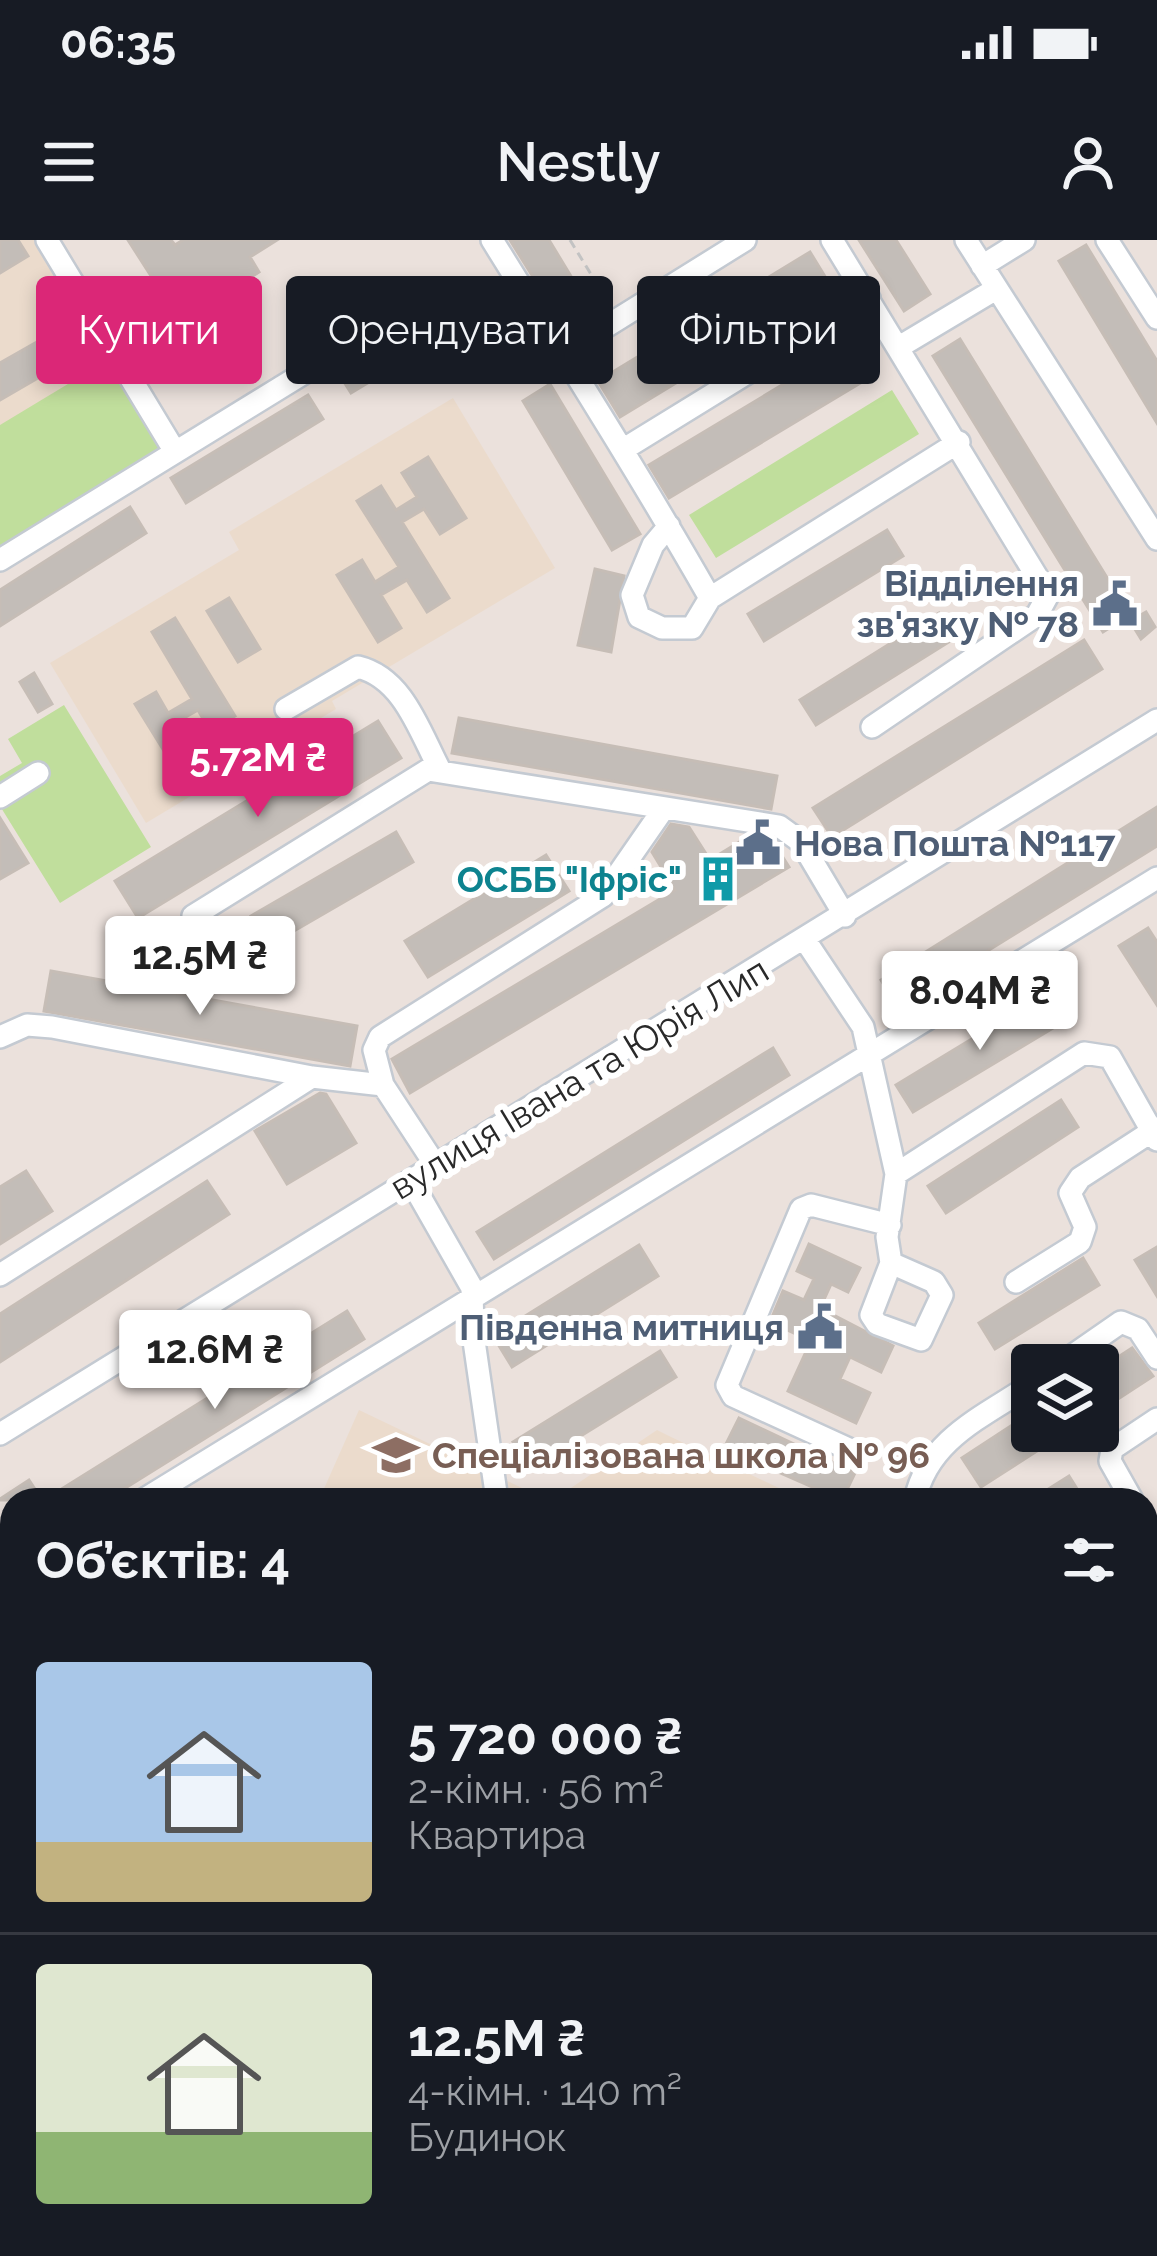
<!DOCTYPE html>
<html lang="uk">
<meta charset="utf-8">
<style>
body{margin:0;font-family:Raleway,sans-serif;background:#242831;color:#f1f3f6;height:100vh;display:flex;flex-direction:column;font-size:45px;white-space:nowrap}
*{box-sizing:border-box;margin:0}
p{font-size:39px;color:#9ea1a6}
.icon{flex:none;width:66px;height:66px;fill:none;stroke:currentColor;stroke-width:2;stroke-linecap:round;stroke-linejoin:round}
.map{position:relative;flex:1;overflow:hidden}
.drawer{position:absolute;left:0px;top:1248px;width:1158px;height:768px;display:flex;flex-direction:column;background:#171b24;border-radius:36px 36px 0 0;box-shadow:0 6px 18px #0003}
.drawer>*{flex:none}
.guide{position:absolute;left:36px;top:36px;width:1086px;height:108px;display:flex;gap:24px}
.tools{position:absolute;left:1011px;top:1104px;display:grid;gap:24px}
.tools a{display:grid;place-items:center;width:108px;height:108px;border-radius:12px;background:#171b24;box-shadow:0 6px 18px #0003;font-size:60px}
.price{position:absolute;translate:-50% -102px;padding:0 27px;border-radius:12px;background:#fff;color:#222;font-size:39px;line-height:78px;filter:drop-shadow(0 3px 6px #0008)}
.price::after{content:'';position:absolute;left:50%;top:72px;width:36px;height:27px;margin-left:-18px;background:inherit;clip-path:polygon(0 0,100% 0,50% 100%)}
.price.active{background:#db2777;color:#fff}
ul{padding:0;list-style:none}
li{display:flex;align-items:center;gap:36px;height:300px;padding:0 36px}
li+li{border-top:3px solid #363941}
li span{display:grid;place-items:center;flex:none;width:336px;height:240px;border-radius:12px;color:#555}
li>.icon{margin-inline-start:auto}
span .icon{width:144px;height:144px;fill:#fffc;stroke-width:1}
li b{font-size:51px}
h2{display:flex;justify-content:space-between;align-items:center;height:144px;padding:0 36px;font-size:51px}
.pill{padding:0 42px;border-radius:12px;background:#171b24;box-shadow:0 6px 18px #0003;font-size:42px;line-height:108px}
.pill.active{background:#db2777;color:#fff}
.status{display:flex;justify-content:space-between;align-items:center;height:84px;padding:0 60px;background:#171b24;direction:ltr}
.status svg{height:33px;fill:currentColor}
header{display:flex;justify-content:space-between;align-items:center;height:156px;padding:0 36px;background:#171b24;font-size:54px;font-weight:600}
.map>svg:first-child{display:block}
.industrial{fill:#dddce3}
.education{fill:#ebdbcc}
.green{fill:#c0de9c}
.building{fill:#c3bdb8;stroke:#c6bdb6;stroke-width:3}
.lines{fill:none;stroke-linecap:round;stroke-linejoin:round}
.minor-casing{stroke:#c4cad2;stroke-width:26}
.major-casing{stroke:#c3c3c3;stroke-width:32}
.path{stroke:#c3c3c3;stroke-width:3;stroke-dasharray:9 6;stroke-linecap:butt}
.minor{stroke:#fff;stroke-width:21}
.major{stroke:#e7af65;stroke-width:27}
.labels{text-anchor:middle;stroke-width:12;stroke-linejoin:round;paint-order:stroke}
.service-label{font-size:36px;font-weight:bold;fill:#4e5e75;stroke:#fff;text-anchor:end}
.culture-label{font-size:36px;font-weight:bold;fill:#0d838f;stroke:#fff;text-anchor:end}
.street-label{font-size:36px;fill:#292929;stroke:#fff}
.education-label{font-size:36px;font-weight:bold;fill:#785e54;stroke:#fff;text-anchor:start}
</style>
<div class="status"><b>06:35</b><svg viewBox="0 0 49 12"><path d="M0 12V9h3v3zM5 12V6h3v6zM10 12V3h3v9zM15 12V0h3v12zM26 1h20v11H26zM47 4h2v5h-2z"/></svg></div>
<header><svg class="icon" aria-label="menu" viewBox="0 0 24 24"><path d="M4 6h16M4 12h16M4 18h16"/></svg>Nestly<svg class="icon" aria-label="person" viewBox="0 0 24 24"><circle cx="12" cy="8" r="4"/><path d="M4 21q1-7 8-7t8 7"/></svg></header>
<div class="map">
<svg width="1157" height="2016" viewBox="0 0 1157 2016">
<rect width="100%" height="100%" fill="#ebe1dc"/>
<!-- industrial -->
<path class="industrial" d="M 0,1574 L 12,1599 L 12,2004 L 30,2004 L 13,2016 L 0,2013 Z"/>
<!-- education -->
<path class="education" d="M 0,0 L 62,0 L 190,212 L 0,325 Z
M 453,158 L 555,328 L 332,461 L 336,469 L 146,583 L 50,423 L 239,310 L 229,292 Z
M 359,1170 L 547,1260 L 319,1260 Z
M 657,1190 L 669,1196 L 804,1260 L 553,1260 Z
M 1146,1475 L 1157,1481 L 1157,1667 L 1147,1689 Z"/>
<!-- green -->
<path class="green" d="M 116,115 L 175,212 L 0,319 L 0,185 Z
M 892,150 L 919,194 L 716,318 L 689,275 Z
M 64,465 L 151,607 L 60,663 L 0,566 L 0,536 L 22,523 L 8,499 Z"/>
<!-- building -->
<path class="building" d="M 0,0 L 18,0 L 28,16 L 0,33 Z
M 128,0 L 171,0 L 175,5 L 183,0 L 277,0 L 250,17 L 259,32 L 211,63 L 215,70 L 185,89 Z
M 510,0 L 549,0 L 595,76 L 568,93 Z
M 859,0 L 896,0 L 930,54 L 904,71 Z
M 1086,5 L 1157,121 L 1157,183 L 1059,21 Z
M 810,12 L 832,48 L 620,177 L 598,141 Z
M 447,58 L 464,85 L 351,153 L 334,126 Z
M 65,86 L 81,113 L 0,160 L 0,123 Z
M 960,99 L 1130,375 L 1103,392 L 933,116 Z
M 857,100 L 877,133 L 669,258 L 649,225 Z
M 550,144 L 640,294 L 612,310 L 523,161 Z
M 308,155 L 323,179 L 186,263 L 171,238 Z
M 428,217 L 466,278 L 440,294 L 424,269 L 402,282 L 449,358 L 427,372 L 407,340 L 381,355 L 401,388 L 378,402 L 337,335 L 362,320 L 375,342 L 399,327 L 357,261 L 381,246 L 396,270 L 417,257 L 402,233 Z
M 130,267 L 146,293 L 0,386 L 0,350 Z
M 887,290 L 903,316 L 764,401 L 748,374 Z
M 595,329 L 624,336 L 611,412 L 578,405 Z
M 229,358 L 260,409 L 238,422 L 207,371 Z
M 1146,372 L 1155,387 L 1141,399 L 1130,381 Z
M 939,373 L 955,398 L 816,485 L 800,460 Z
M 175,378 L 235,476 L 210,491 L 198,470 L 177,482 L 196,513 L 174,527 L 135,464 L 156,452 L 168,473 L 192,459 L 152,392 Z
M 1084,400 L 1102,429 L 832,597 L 813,568 Z
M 34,433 L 52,464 L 38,472 L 20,442 Z
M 459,478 L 777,536 L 771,569 L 452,513 Z
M 378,481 L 401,518 L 138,678 L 115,641 Z
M 1157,567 L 1157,606 L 897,767 L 881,740 Z
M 0,578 L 28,623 L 0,639 Z
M 671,584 L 689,587 L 710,620 L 749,596 L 772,600 L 789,627 L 410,853 L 392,819 L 675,650 L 652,612 Z
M 396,592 L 413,622 L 268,706 L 251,676 Z
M 546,615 L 569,651 L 428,737 L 405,701 Z
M 1148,688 L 1157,702 L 1157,765 L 1119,706 Z
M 51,731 L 357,786 L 350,826 L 44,771 Z
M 1046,754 L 1063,782 L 913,872 L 896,845 Z
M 773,808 L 789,835 L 494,1019 L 477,992 Z
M 320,853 L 326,854 L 356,903 L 287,944 L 255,891 Z
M 1061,860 L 1078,887 L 946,973 L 928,946 Z
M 26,931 L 52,971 L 0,1004 L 0,947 Z
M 207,941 L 229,974 L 0,1122 L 0,1074 Z
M 809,1004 L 860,1028 L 848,1052 L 831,1044 L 820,1068 L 893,1106 L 881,1132 L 850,1117 L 840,1139 L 870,1153 L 856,1183 L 788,1151 L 811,1101 L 770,1082 L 783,1051 L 804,1060 L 814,1039 L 797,1031 Z
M 639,1005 L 658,1036 L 512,1127 L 493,1096 Z
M 1157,1007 L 1157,1056 L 1135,1020 Z
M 1083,1018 L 1099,1045 L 995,1109 L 979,1083 Z
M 347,1071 L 364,1099 L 106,1260 L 44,1260 Z
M 1132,1108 L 1153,1136 L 1098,1172 L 1098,1130 Z
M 660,1111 L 676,1137 L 529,1228 L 513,1202 Z
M 1032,1172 L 1032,1191 L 1068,1191 L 981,1247 L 962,1218 Z
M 739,1178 L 855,1233 L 842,1260 L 724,1208 Z
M 1069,1236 L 1084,1260 L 1031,1260 Z
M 29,1240 L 42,1260 L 0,1260 L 0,1259 Z
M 0,1456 L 12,1476 L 12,1528 L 0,1507 Z
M 0,1900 L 12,1918 L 12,2004 L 30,2004 L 13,2016 L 0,2016 Z
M 251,2004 L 302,2004 L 286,2016 L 259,2016 Z
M 605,2004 L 658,2004 L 661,2012 L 682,2004 L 771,2006 L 742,2016 L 609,2016 Z"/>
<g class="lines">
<!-- minor casing -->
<g class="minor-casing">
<path id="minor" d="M 47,0 L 174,210
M 492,0 C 566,119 641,237 710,358 L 692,388 L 662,388 L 639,377 L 632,355 L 653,305 L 669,286
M 832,0 L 1048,355 L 1037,375 L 872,487
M 966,0 L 1157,299
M 1107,0 L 1157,78
M 982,26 L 1024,0
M 899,107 L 996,49
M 562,114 L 745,0
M 624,209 L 869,58
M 0,320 L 309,130
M 710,358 L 959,202
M 286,469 L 358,427 C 404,438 420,493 441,532
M 0,557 L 38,533
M 193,676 L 428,530 L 779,586 L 801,602 L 845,676
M 805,700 L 863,787 L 896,934 L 887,997 L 891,1023 L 934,1042 L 942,1055 L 921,1100 L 877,1084 L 871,1075 L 891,1023
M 0,797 L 27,785 L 52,787 L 312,837 L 383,845
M 436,926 L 383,845 L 374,810 L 380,797 L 603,656 L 662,571
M 896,934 L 1084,813 L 1110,817 L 1157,900
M 411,941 L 472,1048 L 473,1094 L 497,1260
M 0,1035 L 312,837
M 1016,1042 L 1080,1002 L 1085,987 L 1070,953 L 1080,938 L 1157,888
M 1059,1125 L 1121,1082 L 1138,1089 L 1157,1118
M 0,1194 L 1157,480
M 851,1210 L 733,1156 L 727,1145 L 801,969 L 811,965 L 890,985
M 143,1260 L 1157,638
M 915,1260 C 928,1199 983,1177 1032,1144
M 1132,1260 L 1110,1221 L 1112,1209 L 1157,1179
M 1146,1285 L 1157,1305
M 1146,1696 L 1157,1682
M 0,1744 L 12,1761
M 1146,1821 L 1157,1817
M 0,1859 L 12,1851
M 99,2004 L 108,2016
M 331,2016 L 347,2004"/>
</g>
<!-- major casing -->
<g class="major-casing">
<path id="major" d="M 1146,1937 L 1157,1933
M 907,2016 L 942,2004"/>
</g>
<!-- path -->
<path class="path" d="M 570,0 L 608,62"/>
<!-- minor -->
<use href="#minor" class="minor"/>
<!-- major -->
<use href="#major" class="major"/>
</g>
<!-- icons -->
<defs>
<g id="civic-bare" transform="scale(3.6)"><path d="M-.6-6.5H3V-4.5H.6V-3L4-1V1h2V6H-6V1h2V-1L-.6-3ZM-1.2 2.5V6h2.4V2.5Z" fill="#5c6f8a" stroke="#fff" stroke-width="2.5" paint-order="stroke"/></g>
<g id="building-bare" transform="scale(3.6)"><path d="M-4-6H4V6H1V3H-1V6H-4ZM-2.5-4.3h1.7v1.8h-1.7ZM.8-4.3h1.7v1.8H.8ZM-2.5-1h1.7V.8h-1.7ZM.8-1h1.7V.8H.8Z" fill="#0f9aa8" stroke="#fff" stroke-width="2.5" paint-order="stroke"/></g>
<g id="school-bare" transform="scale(3.6)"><path d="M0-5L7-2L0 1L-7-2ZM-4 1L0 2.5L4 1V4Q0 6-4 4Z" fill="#8d6e63" stroke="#fff" stroke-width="2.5" paint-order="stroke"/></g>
</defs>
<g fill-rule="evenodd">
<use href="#civic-bare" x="1115" y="364"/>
<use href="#civic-bare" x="758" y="603"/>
<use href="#building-bare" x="718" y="639"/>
<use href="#civic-bare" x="820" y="1087"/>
<use href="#school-bare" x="396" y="1215"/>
</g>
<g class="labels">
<!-- service labels -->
<g class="service-label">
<text x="1079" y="356">Відділення<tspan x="1079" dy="41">зв'язку № 78</tspan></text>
<text x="794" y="616" text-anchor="start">Нова Пошта №117</text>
<text x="784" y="1100">Південна митниця</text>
</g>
<!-- culture labels -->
<g class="culture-label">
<text x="682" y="652">ОСББ "Іфріс"</text>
</g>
<!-- street labels -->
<g class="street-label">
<text transform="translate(579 838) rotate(-31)" y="13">вулиця Івана та Юрія Лип</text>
</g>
<!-- education labels -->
<g class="education-label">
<text x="432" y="1228">Спеціалізована школа № 96</text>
</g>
</g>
</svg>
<div class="tools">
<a><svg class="icon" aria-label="layers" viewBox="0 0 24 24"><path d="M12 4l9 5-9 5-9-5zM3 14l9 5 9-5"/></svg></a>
</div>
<b class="price active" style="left:258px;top:580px">5.72M ₴</b>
<b class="price" style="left:200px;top:778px">12.5M ₴</b>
<b class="price" style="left:980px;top:813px">8.04M ₴</b>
<b class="price" style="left:215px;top:1172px">12.6M ₴</b>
<div class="guide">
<a class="pill active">Купити</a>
<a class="pill">Орендувати</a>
<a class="pill">Фільтри</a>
</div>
<section class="drawer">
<h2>Об’єктів: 4<svg class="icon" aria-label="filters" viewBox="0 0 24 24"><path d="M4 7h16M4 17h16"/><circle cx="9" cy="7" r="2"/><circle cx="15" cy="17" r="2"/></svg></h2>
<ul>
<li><span style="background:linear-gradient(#a9c7e8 75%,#c2b280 0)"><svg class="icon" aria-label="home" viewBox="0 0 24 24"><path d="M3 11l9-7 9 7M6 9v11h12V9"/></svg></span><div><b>5 720 000 ₴</b><p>2-кімн. · 56 m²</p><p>Квартира</p></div></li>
<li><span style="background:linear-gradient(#dfe7d0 70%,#8fb573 0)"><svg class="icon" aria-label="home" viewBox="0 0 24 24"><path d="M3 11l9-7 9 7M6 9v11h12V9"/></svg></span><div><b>12.5M ₴</b><p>4-кімн. · 140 m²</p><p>Будинок</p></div></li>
</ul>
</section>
</div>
